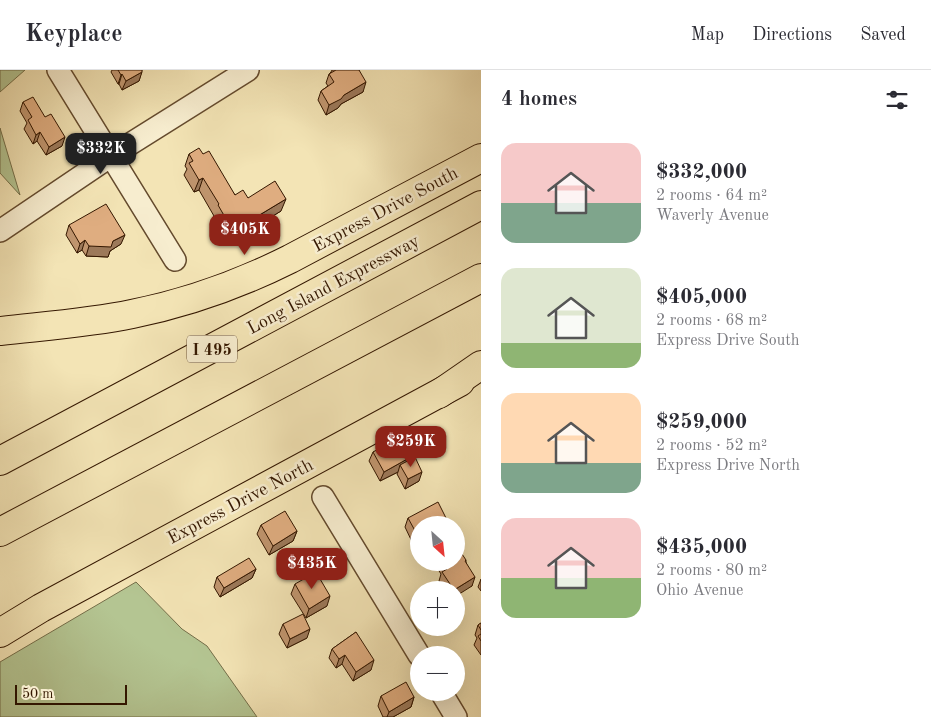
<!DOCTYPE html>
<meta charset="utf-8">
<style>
body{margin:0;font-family:"Old Standard TT",serif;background:#f2f2f3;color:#2b2b33;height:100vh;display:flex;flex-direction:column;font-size:19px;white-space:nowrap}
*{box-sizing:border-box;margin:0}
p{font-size:16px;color:#7c7c81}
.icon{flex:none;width:28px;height:28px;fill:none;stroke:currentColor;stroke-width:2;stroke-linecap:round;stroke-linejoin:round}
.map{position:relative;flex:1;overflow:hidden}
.panel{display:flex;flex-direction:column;background:#fff;width:450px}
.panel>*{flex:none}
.needle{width:32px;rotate:153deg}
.controls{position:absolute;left:410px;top:446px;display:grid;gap:10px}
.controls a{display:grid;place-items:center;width:55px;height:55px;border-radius:50%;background:#fff;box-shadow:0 5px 20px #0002;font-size:25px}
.scale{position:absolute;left:15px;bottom:12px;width:112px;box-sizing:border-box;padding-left:5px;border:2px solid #341700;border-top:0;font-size:14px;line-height:18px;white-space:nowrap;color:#341700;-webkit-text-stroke:4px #f7edcf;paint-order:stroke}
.price{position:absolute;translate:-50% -42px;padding:0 11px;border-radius:10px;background:#8f2418;color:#fff;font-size:16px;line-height:32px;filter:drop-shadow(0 1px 2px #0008)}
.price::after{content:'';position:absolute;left:50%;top:30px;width:15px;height:11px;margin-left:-8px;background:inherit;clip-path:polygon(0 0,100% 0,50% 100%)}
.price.active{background:#222;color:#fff}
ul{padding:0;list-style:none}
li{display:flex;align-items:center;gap:15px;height:125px;padding:0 20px}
li span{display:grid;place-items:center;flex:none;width:140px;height:100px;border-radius:15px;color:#555}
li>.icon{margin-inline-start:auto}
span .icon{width:60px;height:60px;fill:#fffc;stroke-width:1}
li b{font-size:21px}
h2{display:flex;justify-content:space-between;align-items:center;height:60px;padding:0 20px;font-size:21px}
header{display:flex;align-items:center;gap:30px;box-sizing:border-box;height:70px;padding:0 25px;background:#fff;border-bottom:1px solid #e1e1e2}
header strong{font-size:24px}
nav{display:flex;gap:28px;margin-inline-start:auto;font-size:18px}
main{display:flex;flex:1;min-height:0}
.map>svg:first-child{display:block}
.green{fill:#b4c592;stroke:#746e49}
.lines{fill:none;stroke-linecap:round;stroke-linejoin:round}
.minor-casing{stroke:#644a2d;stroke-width:24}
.major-casing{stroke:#341700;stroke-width:30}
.highway-casing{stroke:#341700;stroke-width:30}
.minor{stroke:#f7edcf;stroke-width:21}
.major{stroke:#f3e4b5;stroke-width:28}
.highway{stroke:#f3e4b5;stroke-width:28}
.wall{fill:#c0956e;stroke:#341700}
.shaded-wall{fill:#9c795a;stroke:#341700}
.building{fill:#dfad80;stroke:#341700}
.labels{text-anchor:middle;stroke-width:5;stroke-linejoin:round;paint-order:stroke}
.shield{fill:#f7edcf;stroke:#6e573e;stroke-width:1}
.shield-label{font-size:16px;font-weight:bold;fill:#341700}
.street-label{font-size:18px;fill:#341700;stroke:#f7edcf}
</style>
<header>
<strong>Keyplace</strong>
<nav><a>Map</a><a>Directions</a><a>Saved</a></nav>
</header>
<main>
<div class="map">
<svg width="481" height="647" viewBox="0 0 481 647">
<rect width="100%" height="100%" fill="#f3e4b5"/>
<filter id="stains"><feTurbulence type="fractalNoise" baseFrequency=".004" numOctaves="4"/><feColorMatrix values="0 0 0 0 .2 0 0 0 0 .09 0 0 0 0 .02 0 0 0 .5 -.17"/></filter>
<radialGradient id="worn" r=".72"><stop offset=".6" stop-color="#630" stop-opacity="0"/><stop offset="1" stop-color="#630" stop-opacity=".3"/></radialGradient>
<!-- green -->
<path class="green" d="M 0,0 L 25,0 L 0,22 Z
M 0,58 L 20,125 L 0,103 Z
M 136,512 L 182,559 L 207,576 L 257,647 L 0,647 L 0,592 Z"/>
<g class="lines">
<!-- minor casing -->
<g class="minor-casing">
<path id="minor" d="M 58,0 L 175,190
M 0,161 L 111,86 L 248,0
M 323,427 L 419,585
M 441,622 L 456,647"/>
</g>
<!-- major casing -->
<g class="major-casing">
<path id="major" d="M 0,261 C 44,256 89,253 132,244 C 187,233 240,214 290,189 L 481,88
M 0,563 L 41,538 L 460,312"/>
</g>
<!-- highway casing -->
<g class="highway-casing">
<path id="highway" d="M 439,324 L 481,295
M 0,391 L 481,135
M 0,462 L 481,208"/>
</g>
<!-- minor -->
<use href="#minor" class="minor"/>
<!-- major -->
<use href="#major" class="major"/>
<!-- highway -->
<use href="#highway" class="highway"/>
</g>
<!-- wall -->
<path class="wall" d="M 112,0 L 142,0 L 139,11 L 122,20 L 119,14 L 118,14 L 111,2 Z
M 332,0 L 359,0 L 363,22 L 341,34 L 338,38 L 326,45 L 318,30 L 321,21 L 328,16 L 326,13 L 329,4 L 331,2 Z
M 23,32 L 62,76 L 46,85 L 37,71 L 33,74 L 24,59 L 27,53 L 20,41 Z
M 189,84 L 203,84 L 235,125 L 248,128 L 281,141 L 229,173 L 213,147 L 214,146 L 199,120 L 194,122 L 184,105 L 187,99 L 185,96 Z
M 69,155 L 121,174 L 110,181 L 108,187 L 86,186 L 82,180 L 77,183 L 66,165 Z
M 394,377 L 408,390 L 419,411 L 405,419 L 397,404 L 398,402 L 380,411 L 369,391 L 373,382 Z
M 408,448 L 419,455 L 419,476 L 415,478 L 405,457 Z
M 261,455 L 297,461 L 293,471 L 269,485 L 257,464 Z
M 466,490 L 466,492 L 472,516 L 456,520 L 444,520 L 439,511 L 441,504 L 436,496 L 437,492 L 456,492 Z
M 256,499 L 252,508 L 220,527 L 214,517 L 217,507 Z
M 481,509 L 481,521 L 478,517 Z
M 295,514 L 327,536 L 306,548 L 291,524 Z
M 481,553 L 481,585 L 474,575 L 477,568 L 475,565 L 478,555 Z
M 283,554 L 307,568 L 287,578 L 279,564 Z
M 356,562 L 371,600 L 353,611 L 342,594 L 336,598 L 329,588 L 332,579 Z
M 381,626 L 414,627 L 411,637 L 393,647 L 383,647 L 378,636 Z"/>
<!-- shaded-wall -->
<path class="shaded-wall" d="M 142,2 L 139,11 L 122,20 L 126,11 Z
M 122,4 L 119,14 L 118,14 L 121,5 Z
M 366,12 L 363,22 L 341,34 L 338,38 L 326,45 L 329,35 L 344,25 Z
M 40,62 L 37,71 L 33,74 L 36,65 Z
M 65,67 L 62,76 L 46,85 L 49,77 Z
M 203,108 L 199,120 L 194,122 L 199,110 Z
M 286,129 L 281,141 L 229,173 L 233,161 Z
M 125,165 L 121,174 L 110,181 L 108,187 L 86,186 L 89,176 L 113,171 Z
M 85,170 L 82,180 L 77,183 L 80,174 Z
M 409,388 L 406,397 L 400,395 L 398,402 L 380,411 L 384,402 Z
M 422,402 L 419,411 L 405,419 L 408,409 Z
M 446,448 L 444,455 L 436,455 L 437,452 Z
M 297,461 L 293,471 L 269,485 L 273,476 Z
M 419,469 L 419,476 L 415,478 Z
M 256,499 L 252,508 L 220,527 L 224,518 Z
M 475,507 L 472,516 L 456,526 L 456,520 L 454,520 Z
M 330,526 L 327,536 L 306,548 L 309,539 Z
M 310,559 L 307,568 L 287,578 L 290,569 Z
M 345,585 L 342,594 L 336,598 L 339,589 Z
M 374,590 L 371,600 L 353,611 L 356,602 Z
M 414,627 L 411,637 L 393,647 L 387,647 L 389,642 Z"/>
<!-- building -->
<path class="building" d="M 118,0 L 142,0 L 142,2 L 126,11 L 122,4 L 121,5 Z
M 336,0 L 359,0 L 366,12 L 344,25 L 341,29 L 329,35 L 321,21 L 334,12 L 329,4 Z
M 33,27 L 45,47 L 51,44 L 65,67 L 49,77 L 40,62 L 36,65 L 28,50 L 32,47 L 23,32 Z
M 199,78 L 203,84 L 209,81 L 235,125 L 243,120 L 248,128 L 275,111 L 286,129 L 233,161 L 218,135 L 219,134 L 203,108 L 199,110 L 189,93 L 193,91 L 189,84 Z
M 106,134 L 125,165 L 113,171 L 111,177 L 89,176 L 85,170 L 80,174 L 69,155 Z
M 391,372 L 394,377 L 401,373 L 409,388 L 384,402 L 373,382 Z
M 415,387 L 422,402 L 408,409 L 400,395 Z
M 438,432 L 446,448 L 437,452 L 439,455 L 419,455 L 419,468 L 408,448 Z
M 285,441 L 297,461 L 273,476 L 261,455 Z
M 456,475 L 466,490 L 465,491 L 475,507 L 454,520 L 442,502 L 447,499 L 443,492 L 456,492 Z
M 249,488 L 256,499 L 224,518 L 217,507 Z
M 316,502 L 330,526 L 309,539 L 295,514 Z
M 303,544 L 310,559 L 290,569 L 283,554 Z
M 481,553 L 481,560 L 478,555 Z
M 356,562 L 374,590 L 356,602 L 345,585 L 339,589 L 332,579 Z
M 481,564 L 481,571 L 478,566 Z
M 406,612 L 414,627 L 389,642 L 381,626 Z"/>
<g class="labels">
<!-- shield labels -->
<rect class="shield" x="187" y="265.5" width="50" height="27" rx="4"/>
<g class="shield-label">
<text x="212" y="285">I 495</text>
</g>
<!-- street labels -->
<g class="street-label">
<text transform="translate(385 139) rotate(-28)" y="6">Express Drive South</text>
<text transform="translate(333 214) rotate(-28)" y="6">Long Island Expressway</text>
<text transform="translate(240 431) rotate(-28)" y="6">Express Drive North</text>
</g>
</g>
<rect width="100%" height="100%" filter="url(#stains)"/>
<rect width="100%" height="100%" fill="url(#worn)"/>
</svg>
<div class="controls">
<a><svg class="needle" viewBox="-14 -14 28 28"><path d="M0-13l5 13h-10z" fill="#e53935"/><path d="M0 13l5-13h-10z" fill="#7c7c81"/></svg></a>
<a>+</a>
<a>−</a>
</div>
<div class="scale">50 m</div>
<b class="price active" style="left:101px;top:105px">$332K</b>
<b class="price" style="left:245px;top:186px">$405K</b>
<b class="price" style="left:411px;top:398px">$259K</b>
<b class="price" style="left:312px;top:520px">$435K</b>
</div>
<section class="panel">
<h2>4 homes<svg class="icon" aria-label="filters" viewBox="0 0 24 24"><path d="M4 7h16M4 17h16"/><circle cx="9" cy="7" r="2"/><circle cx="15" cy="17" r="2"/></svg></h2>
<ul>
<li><span style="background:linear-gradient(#f6c9c9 60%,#7fa58c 0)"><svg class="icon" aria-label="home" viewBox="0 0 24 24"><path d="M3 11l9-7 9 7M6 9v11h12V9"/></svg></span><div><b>$332,000</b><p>2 rooms · 64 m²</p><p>Waverly Avenue</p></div></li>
<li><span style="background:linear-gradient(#dfe7d0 75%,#8fb573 0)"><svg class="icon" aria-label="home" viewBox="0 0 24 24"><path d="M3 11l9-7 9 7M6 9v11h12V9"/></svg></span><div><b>$405,000</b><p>2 rooms · 68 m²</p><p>Express Drive South</p></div></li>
<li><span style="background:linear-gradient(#ffd9b3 70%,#7fa58c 0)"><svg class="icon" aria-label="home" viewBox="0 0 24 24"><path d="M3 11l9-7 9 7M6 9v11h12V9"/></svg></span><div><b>$259,000</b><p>2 rooms · 52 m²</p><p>Express Drive North</p></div></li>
<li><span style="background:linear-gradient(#f6c9c9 60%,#8fb573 0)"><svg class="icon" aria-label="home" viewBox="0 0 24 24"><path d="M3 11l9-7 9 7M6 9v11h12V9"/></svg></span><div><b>$435,000</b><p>2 rooms · 80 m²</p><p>Ohio Avenue</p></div></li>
</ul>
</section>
</main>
